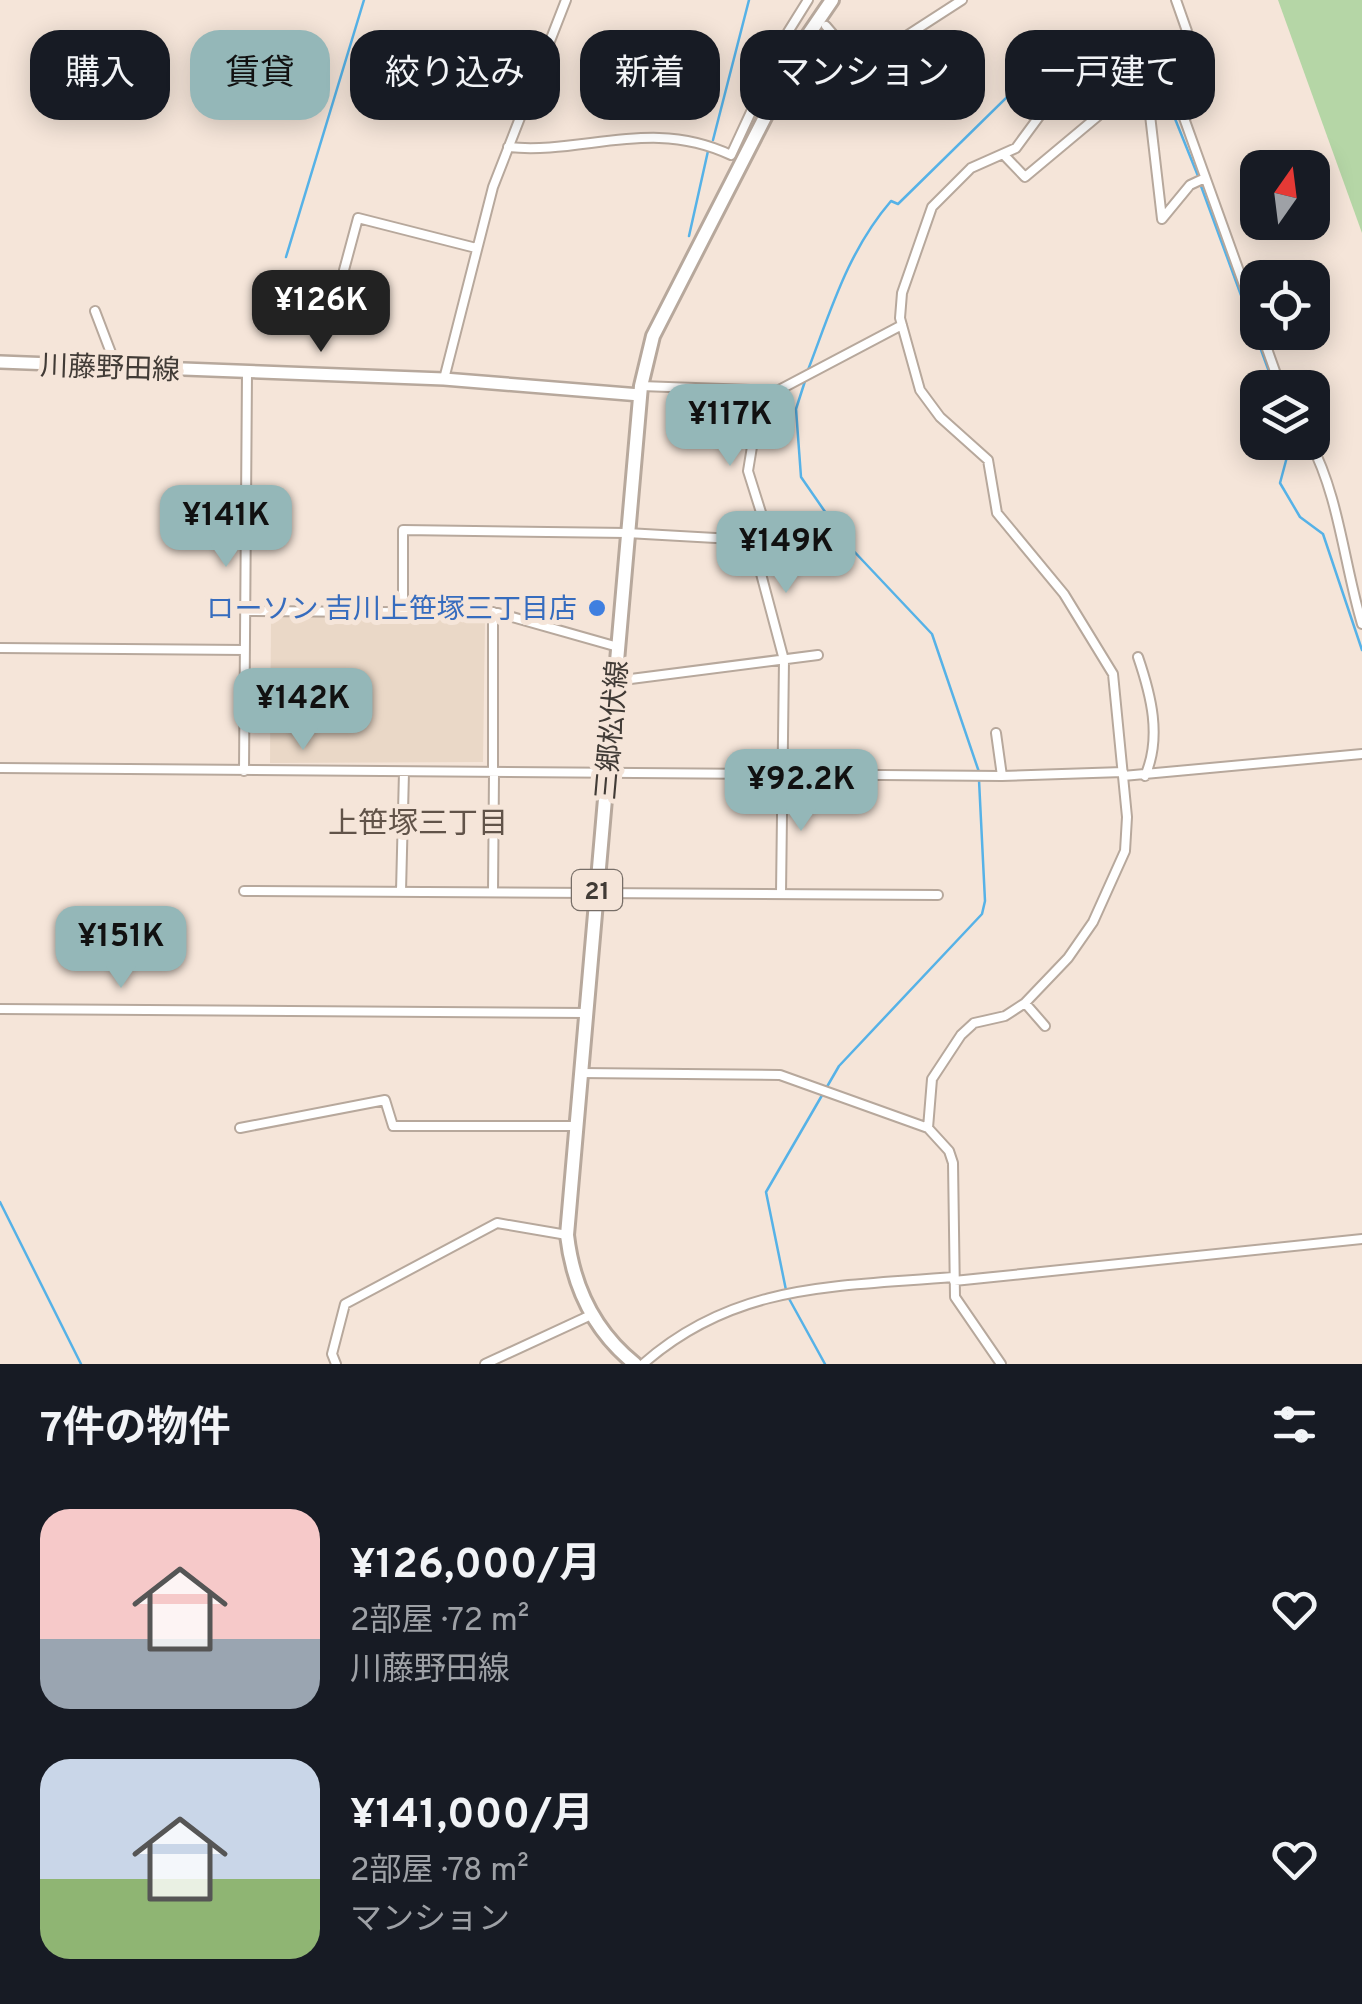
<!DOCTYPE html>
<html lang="ja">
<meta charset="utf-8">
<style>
body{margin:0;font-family:Overpass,"Noto Sans JP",sans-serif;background:#242831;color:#f1f3f6;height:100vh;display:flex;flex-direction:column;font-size:38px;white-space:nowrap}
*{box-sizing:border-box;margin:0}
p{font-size:32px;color:#9ea1a6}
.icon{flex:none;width:55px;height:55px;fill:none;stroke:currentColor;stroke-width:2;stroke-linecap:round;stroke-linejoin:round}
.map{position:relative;height:1364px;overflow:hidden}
.drawer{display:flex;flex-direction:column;background:#171b24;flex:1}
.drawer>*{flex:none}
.hud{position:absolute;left:30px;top:30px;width:1302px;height:90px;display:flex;gap:20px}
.needle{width:65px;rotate:14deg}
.buttons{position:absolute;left:1240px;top:150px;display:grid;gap:20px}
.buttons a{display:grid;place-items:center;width:90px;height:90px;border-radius:20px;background:#171b24;box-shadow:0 5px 25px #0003;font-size:50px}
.price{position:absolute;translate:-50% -85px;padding:0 22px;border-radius:20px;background:#94b7b8;color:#111;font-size:32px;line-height:65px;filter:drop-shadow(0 2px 5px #0008)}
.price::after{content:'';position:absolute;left:50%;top:60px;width:30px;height:22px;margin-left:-15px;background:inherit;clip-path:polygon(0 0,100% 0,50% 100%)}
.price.current{background:#222;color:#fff}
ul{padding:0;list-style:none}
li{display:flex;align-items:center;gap:30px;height:250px;padding:0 40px}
li span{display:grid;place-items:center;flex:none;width:280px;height:200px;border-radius:30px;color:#555}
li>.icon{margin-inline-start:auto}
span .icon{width:120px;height:120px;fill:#fffc;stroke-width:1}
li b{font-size:42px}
h2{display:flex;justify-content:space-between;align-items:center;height:120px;padding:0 40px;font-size:42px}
.chip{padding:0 35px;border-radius:30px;background:#171b24;box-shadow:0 5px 25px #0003;font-size:35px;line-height:90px}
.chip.current{background:#94b7b8;color:#111}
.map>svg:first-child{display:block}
.education{fill:#ead8c7}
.green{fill:#b5d6a6}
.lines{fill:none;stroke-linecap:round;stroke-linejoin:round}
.stream{stroke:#56b2e7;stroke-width:2.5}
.street-casing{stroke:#b7a89c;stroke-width:12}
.secondary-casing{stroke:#b7a89c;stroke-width:16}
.primary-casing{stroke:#b7a89c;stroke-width:18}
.street{stroke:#fff;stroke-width:8}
.secondary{stroke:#fff;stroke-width:11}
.primary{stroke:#fff;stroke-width:12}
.shop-dot{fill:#3f7fe0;stroke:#f5e5d9;stroke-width:4}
.labels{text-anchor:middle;stroke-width:10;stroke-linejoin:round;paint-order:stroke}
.shield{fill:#f5e5d9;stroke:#776e67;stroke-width:2.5}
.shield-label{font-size:25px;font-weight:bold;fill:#413b36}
.street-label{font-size:28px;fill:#413b36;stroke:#f5e5d9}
.shop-label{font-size:28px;fill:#366cbe;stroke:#f5e5d9;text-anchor:end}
.neighbourhood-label{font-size:30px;fill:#615349;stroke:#f5e5d9}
</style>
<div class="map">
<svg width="1362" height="1364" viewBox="0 0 1362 1364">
<rect width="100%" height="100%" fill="#f5e5d9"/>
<!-- education -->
<path class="education" d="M 271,615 L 485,619 L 483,762 L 270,763 Z"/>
<!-- green -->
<path class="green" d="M 1278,0 L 1362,0 L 1362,233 Z"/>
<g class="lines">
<!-- stream -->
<path class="stream" d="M 1134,51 L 1148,50
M 1151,59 L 1198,176
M 713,140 L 749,0
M 1201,186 L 1275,388
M 689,236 L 708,151
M 286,257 L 364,0
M 808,370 C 831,310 848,251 891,201 L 898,204 L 1050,55 L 1127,52
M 806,378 L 796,409 L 801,477 L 848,545 L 932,634 L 979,772
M 1291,442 L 1280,483 L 1300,517 L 1323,534 L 1362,650
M 0,1202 L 81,1364
M 825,1364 L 787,1295 L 766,1192 L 839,1066 L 982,914 L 985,901 L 979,780"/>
<!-- street casing -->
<g class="street-casing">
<path id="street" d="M 1176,0 L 1201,71 L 1186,99 L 1184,118 L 1258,324
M 826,26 L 862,68
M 1132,61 L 1150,115 L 1162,219 L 1190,185 L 1205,178
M 788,99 L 818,93 L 962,0
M 508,147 C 583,155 651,117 731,155 L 788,32 L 808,0
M 1003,154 L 1025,177 L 1104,111 L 1147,101
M 344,270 L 358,218 L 476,248
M 95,311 L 116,366
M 1261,332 L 1281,388
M 444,379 L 493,187 L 566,0
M 641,386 L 777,391 L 902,325
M 1310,442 C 1339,496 1344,564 1362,624
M 752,540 L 784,660 L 781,893
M 245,611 L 498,613 L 618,647
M 403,612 L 403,530 L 627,533 L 770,541 L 748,471 L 761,392
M 0,648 L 245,650
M 1138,657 C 1151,695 1162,737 1145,776
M 615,681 L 818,655
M 996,733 L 1002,776
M 0,768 L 1002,776 L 1123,772
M 244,771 L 247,373
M 493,773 L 493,612
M 1123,776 L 1362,754
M 244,891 L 938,895
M 401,891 L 404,772
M 493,892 L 494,773
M 1025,1003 L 1045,1026
M 0,1009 L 586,1013
M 580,1073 L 780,1075 L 928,1128
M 240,1128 L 385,1100 L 393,1126 L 576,1126
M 954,1281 L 1362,1239
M 336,1364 L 332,1354 L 345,1304 L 497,1223 L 567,1235
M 485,1364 L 591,1315
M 643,1364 C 736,1282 837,1287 953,1277
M 1001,1364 L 955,1297 L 953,1163 L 949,1151 L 928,1128 L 932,1079 L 961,1035 L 974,1023 L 1005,1016 L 1025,1003 L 1068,958 L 1093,922 L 1125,851 L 1127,817 L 1113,674 L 1064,594 L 997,513 L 988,460 L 940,417 L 920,390 L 900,318 L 902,293 L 932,207 L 971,168 L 1016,148 L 1041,114 L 1099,70 L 1154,54 L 1196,50"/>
</g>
<!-- secondary casing -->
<g class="secondary-casing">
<path id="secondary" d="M 0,362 L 444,379 L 640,395"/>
</g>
<!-- primary casing -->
<g class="primary-casing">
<path id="primary" d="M 635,1364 C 594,1331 573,1287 567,1235 L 641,386 L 653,336 L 804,41 L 832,0"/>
</g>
<!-- street -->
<use href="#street" class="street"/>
<!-- secondary -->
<use href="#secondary" class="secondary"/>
<!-- primary -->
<use href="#primary" class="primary"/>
</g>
<!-- markers -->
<circle class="shop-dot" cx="597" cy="608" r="10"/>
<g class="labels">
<!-- shield labels -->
<rect class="shield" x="572" y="870" width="50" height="40" rx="8"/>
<g class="shield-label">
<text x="597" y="899">21</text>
</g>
<!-- street labels -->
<g class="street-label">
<text transform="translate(110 367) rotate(2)" y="10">川藤野田線</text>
<text transform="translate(611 730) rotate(-85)" y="10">三郷松伏線</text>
</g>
<!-- shop labels -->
<g class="shop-label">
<text x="577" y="618">ローソン 吉川上笹塚三丁目店</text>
</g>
<!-- neighbourhood labels -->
<g class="neighbourhood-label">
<text x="418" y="833">上笹塚三丁目</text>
</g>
</g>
</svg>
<div class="buttons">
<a><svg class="needle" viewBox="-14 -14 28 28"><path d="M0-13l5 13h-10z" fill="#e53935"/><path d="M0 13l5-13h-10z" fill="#9ea1a6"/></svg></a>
<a><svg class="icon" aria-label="locate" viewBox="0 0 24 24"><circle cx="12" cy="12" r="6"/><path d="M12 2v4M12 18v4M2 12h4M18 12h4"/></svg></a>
<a><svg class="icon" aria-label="layers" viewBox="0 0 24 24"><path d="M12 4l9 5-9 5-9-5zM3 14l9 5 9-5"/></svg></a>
</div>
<b class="price current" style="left:321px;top:355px">¥126K</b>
<b class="price" style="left:730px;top:469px">¥117K</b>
<b class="price" style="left:226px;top:570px">¥141K</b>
<b class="price" style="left:786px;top:596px">¥149K</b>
<b class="price" style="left:303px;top:753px">¥142K</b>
<b class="price" style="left:801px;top:834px">¥92.2K</b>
<b class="price" style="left:121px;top:991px">¥151K</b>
<div class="hud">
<a class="chip">購入</a>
<a class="chip current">賃貸</a>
<a class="chip">絞り込み</a>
<a class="chip">新着</a>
<a class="chip">マンション</a>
<a class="chip">一戸建て</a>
</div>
</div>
<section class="drawer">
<h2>7件の物件<svg class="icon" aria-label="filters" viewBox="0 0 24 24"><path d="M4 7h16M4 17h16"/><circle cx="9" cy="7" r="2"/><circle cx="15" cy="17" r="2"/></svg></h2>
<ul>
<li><span style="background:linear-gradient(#f6c9c9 65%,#9aa5b1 0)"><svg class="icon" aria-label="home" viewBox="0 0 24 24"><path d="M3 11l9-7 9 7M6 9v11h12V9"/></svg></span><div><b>¥126,000/月</b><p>2部屋 · 72 m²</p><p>川藤野田線</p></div><svg class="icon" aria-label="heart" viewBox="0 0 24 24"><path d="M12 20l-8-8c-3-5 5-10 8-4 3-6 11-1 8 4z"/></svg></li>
<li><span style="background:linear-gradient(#c9d6e8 60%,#8fb573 0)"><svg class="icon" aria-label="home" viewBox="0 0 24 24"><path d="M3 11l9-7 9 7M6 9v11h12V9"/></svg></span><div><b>¥141,000/月</b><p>2部屋 · 78 m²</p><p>マンション</p></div><svg class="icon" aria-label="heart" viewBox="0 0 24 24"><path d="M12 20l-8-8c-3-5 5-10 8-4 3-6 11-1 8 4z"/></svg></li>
</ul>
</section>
